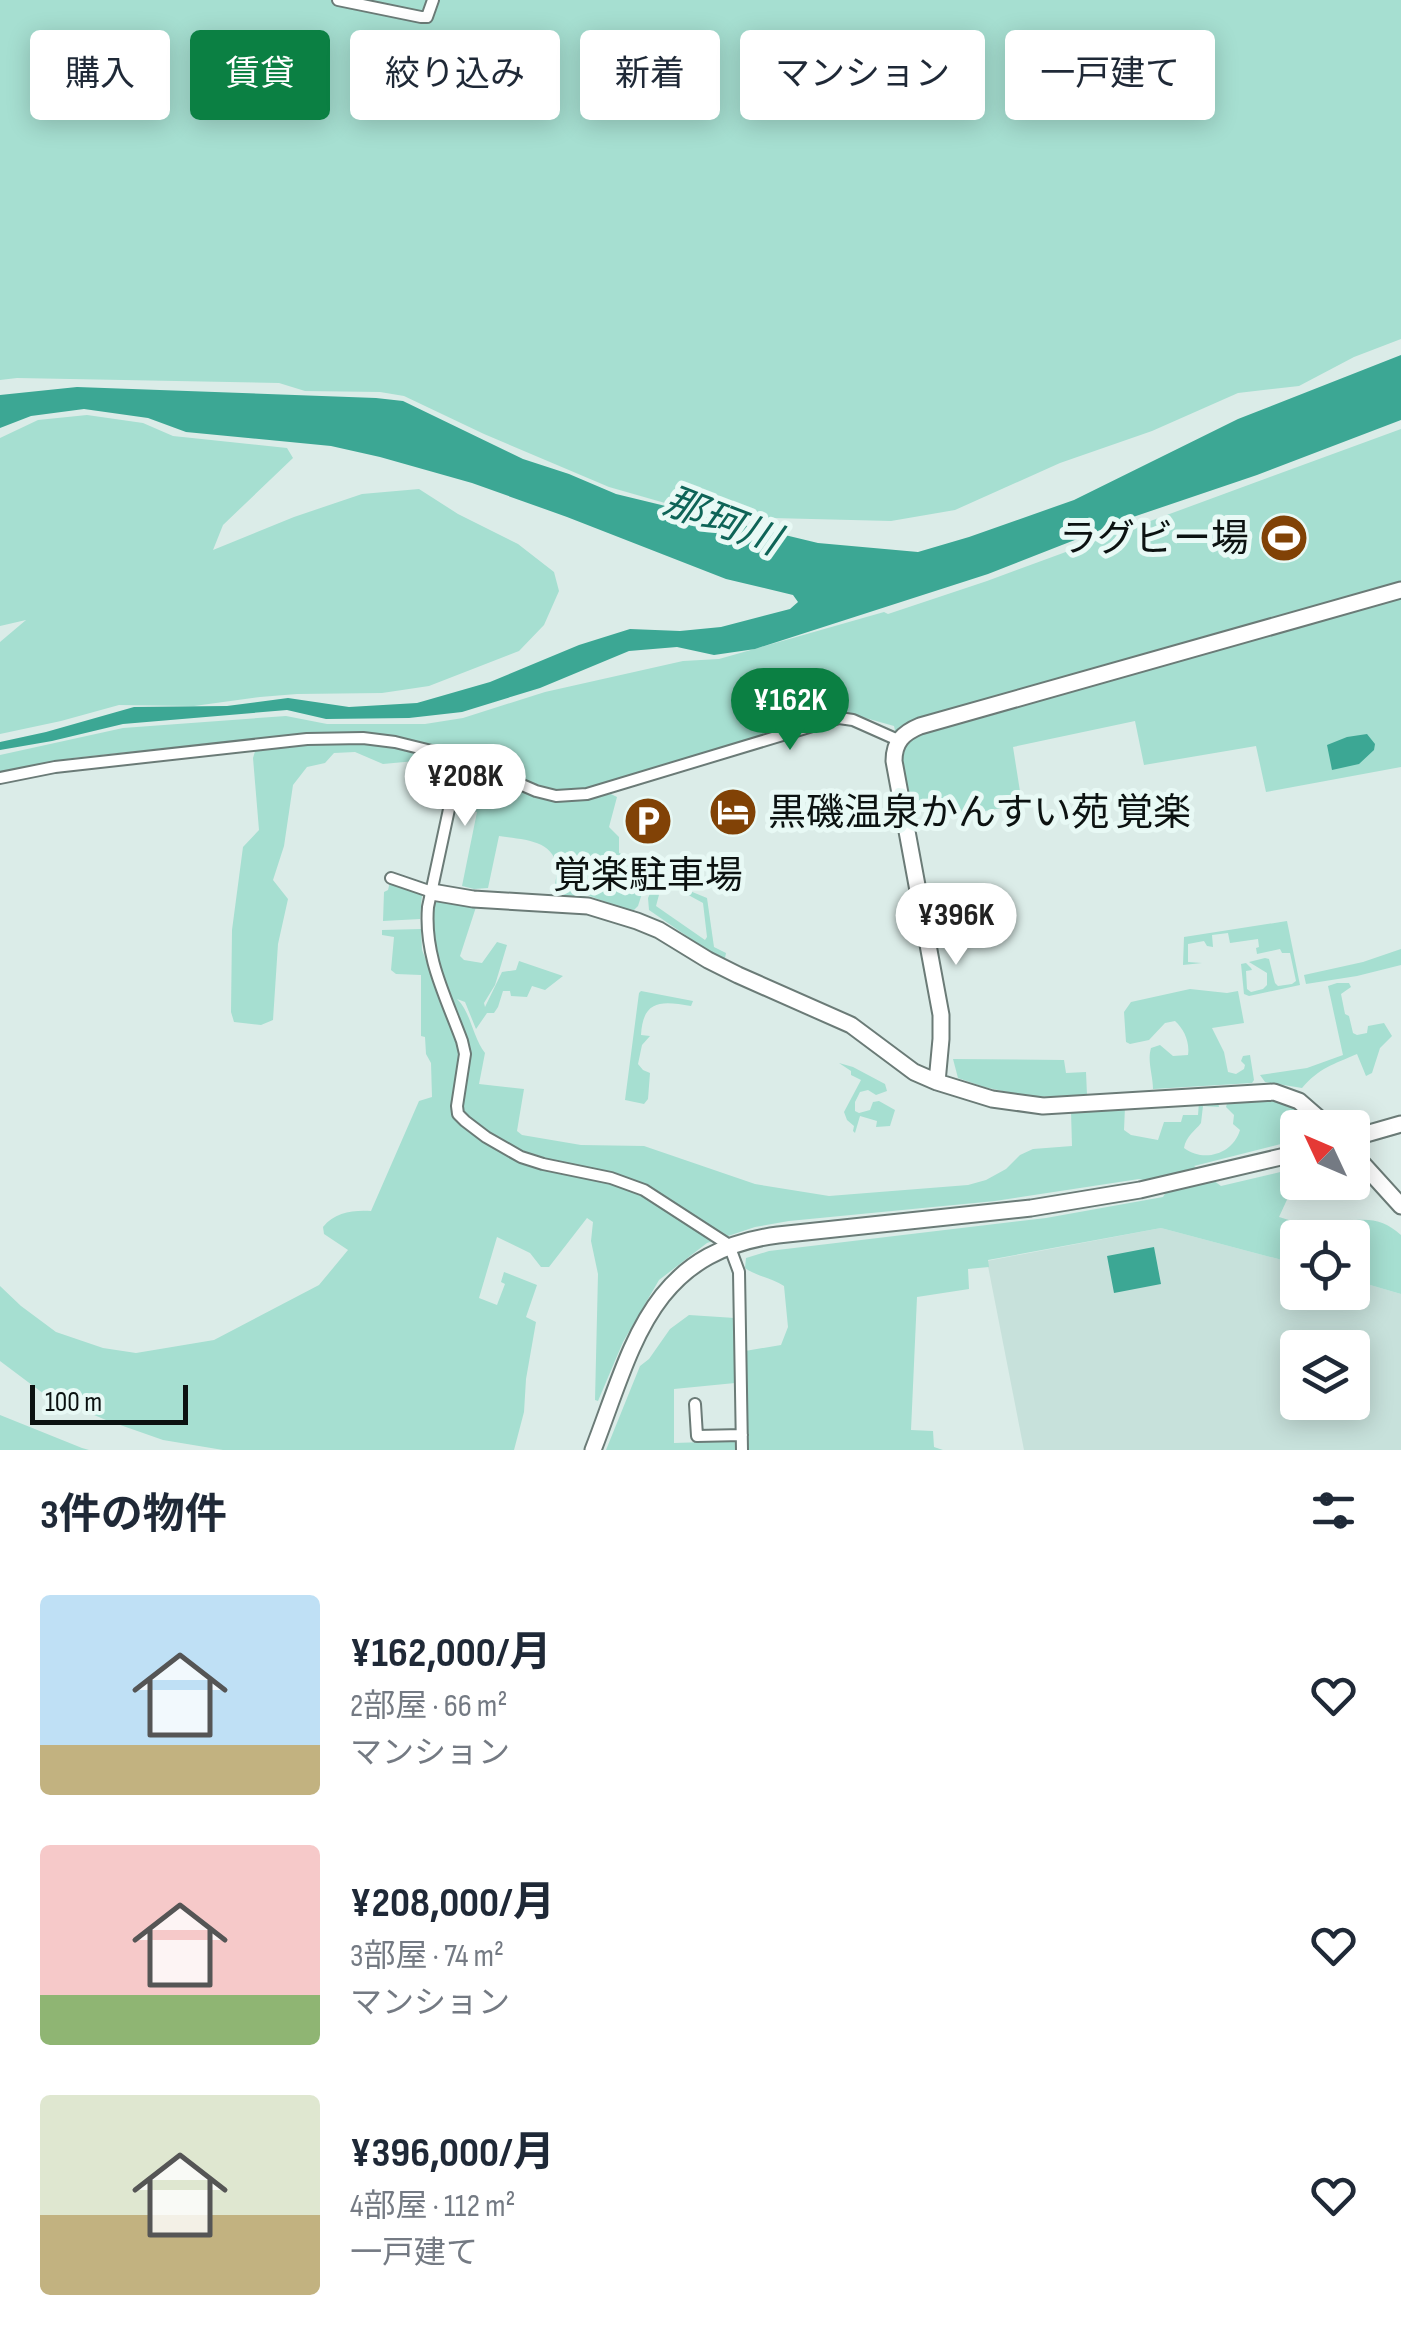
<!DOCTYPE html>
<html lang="ja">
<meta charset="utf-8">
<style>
body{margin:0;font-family:"Sofia Sans Condensed","Noto Sans JP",sans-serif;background:#f2f2f3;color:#1f2937;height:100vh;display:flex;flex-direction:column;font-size:38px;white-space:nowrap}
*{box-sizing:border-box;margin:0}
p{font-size:32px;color:#747a83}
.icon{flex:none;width:55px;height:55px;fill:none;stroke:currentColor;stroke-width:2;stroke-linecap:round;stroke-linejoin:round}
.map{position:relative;height:1450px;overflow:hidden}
.sheet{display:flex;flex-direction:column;background:#fff;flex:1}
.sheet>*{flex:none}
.guide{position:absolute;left:30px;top:30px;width:1342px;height:90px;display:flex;gap:20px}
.needle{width:65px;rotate:314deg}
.buttons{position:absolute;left:1280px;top:1110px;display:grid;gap:20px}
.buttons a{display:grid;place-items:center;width:90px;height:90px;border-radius:10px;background:#fff;box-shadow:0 5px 25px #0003;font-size:50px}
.scale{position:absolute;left:30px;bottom:25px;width:158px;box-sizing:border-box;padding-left:10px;border:5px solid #0c1211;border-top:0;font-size:28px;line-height:35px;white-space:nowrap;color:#0c1211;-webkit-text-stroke:8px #e8f9f5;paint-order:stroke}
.price{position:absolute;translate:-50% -85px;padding:0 22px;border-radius:35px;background:#fff;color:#222;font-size:32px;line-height:65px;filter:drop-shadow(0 2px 5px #0008)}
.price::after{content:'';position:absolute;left:50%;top:60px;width:30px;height:22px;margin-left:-15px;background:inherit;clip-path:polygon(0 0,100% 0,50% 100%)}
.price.on{background:#0b8043;color:#fff}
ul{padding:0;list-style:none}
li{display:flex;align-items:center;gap:30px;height:250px;padding:0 40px}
li span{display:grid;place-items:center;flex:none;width:280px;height:200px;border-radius:10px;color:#555}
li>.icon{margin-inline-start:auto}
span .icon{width:120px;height:120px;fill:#fffc;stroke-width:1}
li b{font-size:42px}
h2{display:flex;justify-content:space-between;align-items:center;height:120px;padding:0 40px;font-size:42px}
.tag{padding:0 35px;border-radius:10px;background:#fff;box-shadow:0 5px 25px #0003;font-size:35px;line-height:90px}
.tag.on{background:#0b8043;color:#fff}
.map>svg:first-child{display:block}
.built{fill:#c7e1db;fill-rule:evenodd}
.green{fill:#a6dfd1}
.water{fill:#3ca794}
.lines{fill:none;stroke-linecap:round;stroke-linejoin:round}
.street-casing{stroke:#6b7b77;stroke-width:14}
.secondary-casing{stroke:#6b7b77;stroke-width:19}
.street{stroke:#fff;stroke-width:10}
.secondary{stroke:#fff;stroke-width:15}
.labels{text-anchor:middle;stroke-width:10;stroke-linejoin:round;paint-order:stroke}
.poi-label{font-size:38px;fill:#0c1211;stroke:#e8f9f5;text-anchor:end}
.water-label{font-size:40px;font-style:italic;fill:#0e6457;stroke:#e8f9f5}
</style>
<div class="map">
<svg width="1401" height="1450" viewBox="0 0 1401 1450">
<rect width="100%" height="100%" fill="#dbece8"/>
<!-- built -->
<path class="built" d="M 1161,1228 L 1297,1264 L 1298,1292 L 1352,1292 L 1353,1280 L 1401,1294 L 1401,1450 L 1024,1450 L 987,1261 ZM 1298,1348 L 1352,1348 L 1352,1402 L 1298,1402 Z"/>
<!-- green -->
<path class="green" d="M 0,0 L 1401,0 L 1401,339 L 1354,357 L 1299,386 L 1238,393 L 1152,431 L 1060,463 L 955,510 L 891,521 L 729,517 L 672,505 L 609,487 L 484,434 L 404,396 L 380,392 L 305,391 L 279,383 L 17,378 L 0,380 Z
M 87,415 L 143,423 L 173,436 L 287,448 L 293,458 L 223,525 L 213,550 L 294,517 L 362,494 L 419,489 L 458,514 L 518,544 L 554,572 L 559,591 L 544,625 L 519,651 L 429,686 L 382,693 L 297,694 L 260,697 L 194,706 L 119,705 L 61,721 L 0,734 L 0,642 L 26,620 L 0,626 L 0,438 L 38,420 Z
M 1401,429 L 1401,767 L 1266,792 L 1256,746 L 1144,765 L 1135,721 L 1013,747 L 1022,804 L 965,815 L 946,798 L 912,805 L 894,726 L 844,712 L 592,789 L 559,792 L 535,786 L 460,751 L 364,734 L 307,733 L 73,758 L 0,772 L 0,755 L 123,728 L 286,716 L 327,724 L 425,724 L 463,718 L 545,692 L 683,661 L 719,659 L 884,612 L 888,614 L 987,581 Z
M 365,741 L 452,761 L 453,765 L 448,781 L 425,770 L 415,761 L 383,764 L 355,752 L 334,753 L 325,763 L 307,767 L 293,785 L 284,846 L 273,880 L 288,899 L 278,944 L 273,1020 L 261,1025 L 234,1022 L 231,1012 L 232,930 L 243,847 L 259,830 L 253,758 L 256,748 L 309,742 Z
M 470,770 L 534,794 L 562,802 L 611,794 L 617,797 L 609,827 L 619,837 L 619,853 L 651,865 L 638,906 L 634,910 L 625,909 L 587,895 L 584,898 L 557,897 C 553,886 556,882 557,872 C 557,839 523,840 499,836 L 488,888 L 474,889 L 462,886 L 477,812 L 456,806 L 464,774 Z
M 390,882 L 420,891 L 422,895 L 420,919 L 383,921 L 384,892 L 388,890 Z
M 653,887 L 660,891 L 656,906 L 705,940 L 707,937 L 703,903 L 681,891 L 685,889 L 707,898 L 714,947 L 726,953 L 725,958 L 720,959 L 649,910 L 648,898 Z
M 433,900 L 476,907 L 460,956 L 464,960 L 482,963 L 497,942 L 507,945 L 495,985 L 484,1003 L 485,1007 L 502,972 L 516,970 L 519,961 L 563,976 L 545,990 L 532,986 L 527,997 L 511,996 L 510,991 L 503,991 L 498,1007 L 494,1013 L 487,1013 L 476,1029 L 465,1002 L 457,999 C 471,1012 472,1036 485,1053 L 479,1084 L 524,1089 L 517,1131 L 522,1135 L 581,1145 L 644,1146 L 755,1184 L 829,1196 L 968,1185 L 986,1180 L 1006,1169 L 1020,1155 L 1033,1149 L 1072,1146 L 1071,1111 L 1125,1107 L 1124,1130 L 1131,1135 L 1158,1140 L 1164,1122 L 1181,1122 L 1183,1115 L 1198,1115 L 1199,1102 L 1218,1101 L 1219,1107 L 1203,1106 L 1201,1123 C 1195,1131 1186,1136 1184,1148 C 1204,1163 1233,1154 1240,1130 L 1233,1124 L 1234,1115 L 1226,1107 L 1228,1100 C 1264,1098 1288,1095 1315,1121 L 1313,1127 L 1298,1128 L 1297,1140 L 1194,1166 L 1221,1186 L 1297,1168 L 1297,1178 L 1279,1217 L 1342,1236 L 1347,1221 C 1369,1218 1383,1219 1401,1235 L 1401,1294 L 1353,1280 L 1352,1238 L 1298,1238 L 1297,1264 L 1161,1228 L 988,1260 L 989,1267 L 968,1269 L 969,1289 L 917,1297 L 911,1430 L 933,1431 L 934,1447 L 943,1450 L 745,1450 L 745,1351 L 781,1345 L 788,1327 L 784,1286 C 772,1278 756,1276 745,1268 L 746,1258 L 769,1251 L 1046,1218 L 1163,1197 L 1166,1192 L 1148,1181 L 1139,1179 L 995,1201 L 789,1221 L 755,1227 L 707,1243 L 659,1280 L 623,1342 L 598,1401 L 595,1400 L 598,1274 L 591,1241 L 593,1222 L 587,1218 L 549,1267 L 541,1267 L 530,1253 L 497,1237 L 479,1298 L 497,1305 L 505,1284 L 501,1282 L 504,1272 L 537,1285 L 526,1317 L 536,1322 L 526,1379 L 524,1412 L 514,1450 L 223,1450 L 163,1440 L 106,1420 L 44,1394 L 0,1361 L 0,1286 L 21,1306 L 56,1332 L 103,1348 L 136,1353 L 214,1340 L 319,1285 L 348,1250 L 324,1234 L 323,1227 C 335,1212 353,1210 371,1211 L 419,1101 L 432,1097 L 431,1063 L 426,1054 L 425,1037 L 421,1036 L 421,975 L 396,974 L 391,970 L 394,937 L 382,935 L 382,930 L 421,929 L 422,950 L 442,1000 L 444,985 L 430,927 Z
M 1287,921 L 1300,985 L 1249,996 L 1244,994 L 1241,964 L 1246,963 L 1251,968 L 1252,970 L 1246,971 L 1247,989 L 1251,992 L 1263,989 L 1267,985 L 1267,973 L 1249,962 L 1265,958 L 1269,959 L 1275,983 L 1278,986 L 1292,984 L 1296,981 L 1290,953 L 1282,953 L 1280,949 L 1257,954 L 1256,948 L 1259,947 L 1258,939 L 1230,943 L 1228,933 L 1212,935 L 1213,947 L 1207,946 L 1204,941 L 1188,944 L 1188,962 L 1202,963 L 1183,965 L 1184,937 Z
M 1401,949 L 1401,965 L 1357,976 L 1306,984 L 1304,975 L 1363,962 Z
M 1337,983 L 1349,983 L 1351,987 L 1341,994 L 1345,1014 L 1349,1016 L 1353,1033 L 1357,1035 L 1367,1033 L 1368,1026 L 1384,1023 L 1392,1036 L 1380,1048 L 1372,1073 L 1366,1076 L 1357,1054 C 1334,1064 1319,1068 1302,1088 L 1265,1082 L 1260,1075 L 1307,1068 L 1343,1055 L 1328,986 Z
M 1190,989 L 1227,993 L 1238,991 L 1244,1023 L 1212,1028 L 1224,1052 L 1228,1072 L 1236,1074 L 1244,1069 L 1245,1065 L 1241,1061 L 1243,1056 L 1250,1055 L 1254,1080 L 1252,1083 L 1153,1089 C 1153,1075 1147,1061 1151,1048 L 1160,1045 L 1173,1056 L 1188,1055 C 1190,1042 1184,1029 1175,1021 L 1165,1023 L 1149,1040 L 1130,1044 L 1126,1042 L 1124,1012 L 1131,1002 Z
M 641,991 L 693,1001 L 691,1006 C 662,1001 643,999 641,1035 L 650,1036 L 642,1045 L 638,1064 L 643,1070 L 650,1073 L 648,1099 L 644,1104 L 625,1100 L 639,993 Z
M 953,1059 L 1064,1060 L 1066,1073 L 1086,1072 L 1087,1095 L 1031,1097 L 984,1087 L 958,1078 Z
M 839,1063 L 853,1067 L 885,1084 L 887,1091 L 876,1095 L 868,1090 L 860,1092 L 855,1102 L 855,1111 L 859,1113 L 870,1110 L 873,1102 L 879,1101 L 895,1110 L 890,1126 L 876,1127 L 877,1121 L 860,1116 L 855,1133 L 853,1131 L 854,1126 L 847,1120 L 844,1112 L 861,1080 L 851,1075 L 851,1071 Z
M 689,1315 L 735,1318 L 735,1383 L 674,1389 L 674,1443 L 735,1441 L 735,1450 L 606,1450 L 640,1366 L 649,1359 L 670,1329 Z
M 0,1415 L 82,1448 L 89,1450 L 0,1450 Z"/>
<!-- water -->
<path class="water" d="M 1401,355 L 1401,420 L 1257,475 L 1136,516 L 988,574 L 755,649 L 714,655 L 677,647 L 629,651 L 540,688 L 462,712 L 409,718 L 326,719 L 287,710 L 123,724 L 52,741 L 0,750 L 0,742 L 46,732 L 134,707 L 227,706 L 288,698 L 349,707 L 417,703 L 490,682 L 579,645 L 630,629 L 680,631 L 721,627 L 790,609 L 798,602 L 793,595 L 726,579 L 567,517 L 472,483 L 380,457 L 331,446 L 186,432 L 148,418 L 84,409 L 31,416 L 0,428 L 0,395 L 77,387 L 376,398 L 403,401 L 523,459 L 569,474 L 616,494 L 818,543 L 918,552 L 969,537 L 1074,500 L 1238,419 Z
M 1367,734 L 1375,744 L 1374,750 L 1359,764 L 1332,770 L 1327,745 L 1347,737 Z
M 1154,1247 L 1161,1284 L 1114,1293 L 1107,1256 Z"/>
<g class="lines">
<!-- street casing -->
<g class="street-casing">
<path id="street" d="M 338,0 L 421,17 L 427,17 L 433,0
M 460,758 L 428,907 C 424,956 445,995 462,1041 L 465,1054 L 457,1106 L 458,1114 L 465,1121 L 486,1137 L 521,1157 L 543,1164 L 611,1178 L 644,1190 L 729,1245 L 739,1272 L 742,1450
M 0,778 L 55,767 L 307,739 L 363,738 L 395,742 L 460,758 L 536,791 L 556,796 L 587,794 L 839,718 L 853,720 L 898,740
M 391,878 L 432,892
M 695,1404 L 697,1436 L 742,1435"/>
</g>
<!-- secondary casing -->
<g class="secondary-casing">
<path id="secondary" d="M 432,892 L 473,899 L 588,906 L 637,921 L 659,930 L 708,960 L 738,975 L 851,1025 L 914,1072 L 937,1082 L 992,1099 L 1043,1106 L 1274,1092 L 1299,1101 L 1330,1128
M 937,1082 L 941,1039 L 941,1015 L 894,761 C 894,742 903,733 920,726 L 1401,590
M 1352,1138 L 1401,1124
M 1352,1152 L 1401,1206
M 593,1450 C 633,1347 649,1252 778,1235 L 1031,1208 L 1140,1190 L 1298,1153"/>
</g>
<!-- street -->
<use href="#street" class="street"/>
<!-- secondary -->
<use href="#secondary" class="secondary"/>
</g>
<!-- icons -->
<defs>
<g id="stadium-disc" transform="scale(2.5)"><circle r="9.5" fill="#814206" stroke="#e8f9f5"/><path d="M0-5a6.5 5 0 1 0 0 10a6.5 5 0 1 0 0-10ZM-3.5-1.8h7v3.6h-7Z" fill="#fff"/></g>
<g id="hotel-disc" transform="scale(2.5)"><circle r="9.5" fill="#814206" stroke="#e8f9f5"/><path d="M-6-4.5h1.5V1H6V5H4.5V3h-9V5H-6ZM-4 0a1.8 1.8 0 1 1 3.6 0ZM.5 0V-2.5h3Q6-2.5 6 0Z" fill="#fff"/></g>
<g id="parking-disc" transform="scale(2.5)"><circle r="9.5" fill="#814206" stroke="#e8f9f5"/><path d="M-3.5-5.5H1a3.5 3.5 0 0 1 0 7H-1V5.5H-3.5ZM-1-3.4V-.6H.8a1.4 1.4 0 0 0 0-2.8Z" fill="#fff"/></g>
</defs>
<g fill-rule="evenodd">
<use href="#stadium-disc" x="1284" y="538"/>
<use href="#hotel-disc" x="733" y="812"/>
<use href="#parking-disc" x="648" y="821"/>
</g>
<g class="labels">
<!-- poi labels -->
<g class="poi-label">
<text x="1249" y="551">ラグビー場</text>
<text x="768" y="825" text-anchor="start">黒磯温泉かんすい苑 覚楽</text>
<text x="648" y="888" text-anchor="middle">覚楽駐車場</text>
</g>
<!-- water labels -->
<g class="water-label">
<text transform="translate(722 520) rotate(21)" y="14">那珂川</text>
</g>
</g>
</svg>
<div class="buttons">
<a><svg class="needle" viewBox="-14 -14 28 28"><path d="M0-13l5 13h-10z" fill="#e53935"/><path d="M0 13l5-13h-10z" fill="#747a83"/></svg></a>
<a><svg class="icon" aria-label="locate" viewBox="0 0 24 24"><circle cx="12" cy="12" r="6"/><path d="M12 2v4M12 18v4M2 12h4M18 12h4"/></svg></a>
<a><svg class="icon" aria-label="layers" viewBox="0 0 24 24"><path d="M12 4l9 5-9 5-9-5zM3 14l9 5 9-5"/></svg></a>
</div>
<div class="scale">100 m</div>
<b class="price on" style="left:790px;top:753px">¥162K</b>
<b class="price" style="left:465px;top:829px">¥208K</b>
<b class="price" style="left:956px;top:968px">¥396K</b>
<div class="guide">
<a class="tag">購入</a>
<a class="tag on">賃貸</a>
<a class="tag">絞り込み</a>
<a class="tag">新着</a>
<a class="tag">マンション</a>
<a class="tag">一戸建て</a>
</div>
</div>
<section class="sheet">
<h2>3件の物件<svg class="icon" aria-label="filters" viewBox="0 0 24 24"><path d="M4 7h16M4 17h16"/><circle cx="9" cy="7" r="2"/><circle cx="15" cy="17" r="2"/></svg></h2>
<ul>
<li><span style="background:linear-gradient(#bfe0f5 75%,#c2b280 0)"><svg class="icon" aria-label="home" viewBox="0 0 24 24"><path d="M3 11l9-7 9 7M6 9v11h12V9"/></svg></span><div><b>¥162,000/月</b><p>2部屋 · 66 m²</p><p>マンション</p></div><svg class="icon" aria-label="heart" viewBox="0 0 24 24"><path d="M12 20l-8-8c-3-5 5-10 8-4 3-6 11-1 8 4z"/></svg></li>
<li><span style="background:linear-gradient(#f6c9c9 75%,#8fb573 0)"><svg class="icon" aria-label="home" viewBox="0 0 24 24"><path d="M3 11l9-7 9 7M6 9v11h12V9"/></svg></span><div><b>¥208,000/月</b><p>3部屋 · 74 m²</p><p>マンション</p></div><svg class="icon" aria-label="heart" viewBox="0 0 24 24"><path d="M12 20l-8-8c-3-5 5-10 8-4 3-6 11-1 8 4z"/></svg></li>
<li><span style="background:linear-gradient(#dfe7d0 60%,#c2b280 0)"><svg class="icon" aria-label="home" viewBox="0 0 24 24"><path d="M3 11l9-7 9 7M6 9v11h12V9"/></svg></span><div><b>¥396,000/月</b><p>4部屋 · 112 m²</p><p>一戸建て</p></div><svg class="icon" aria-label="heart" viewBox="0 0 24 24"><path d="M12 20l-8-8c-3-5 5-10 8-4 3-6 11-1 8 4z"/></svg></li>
</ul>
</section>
